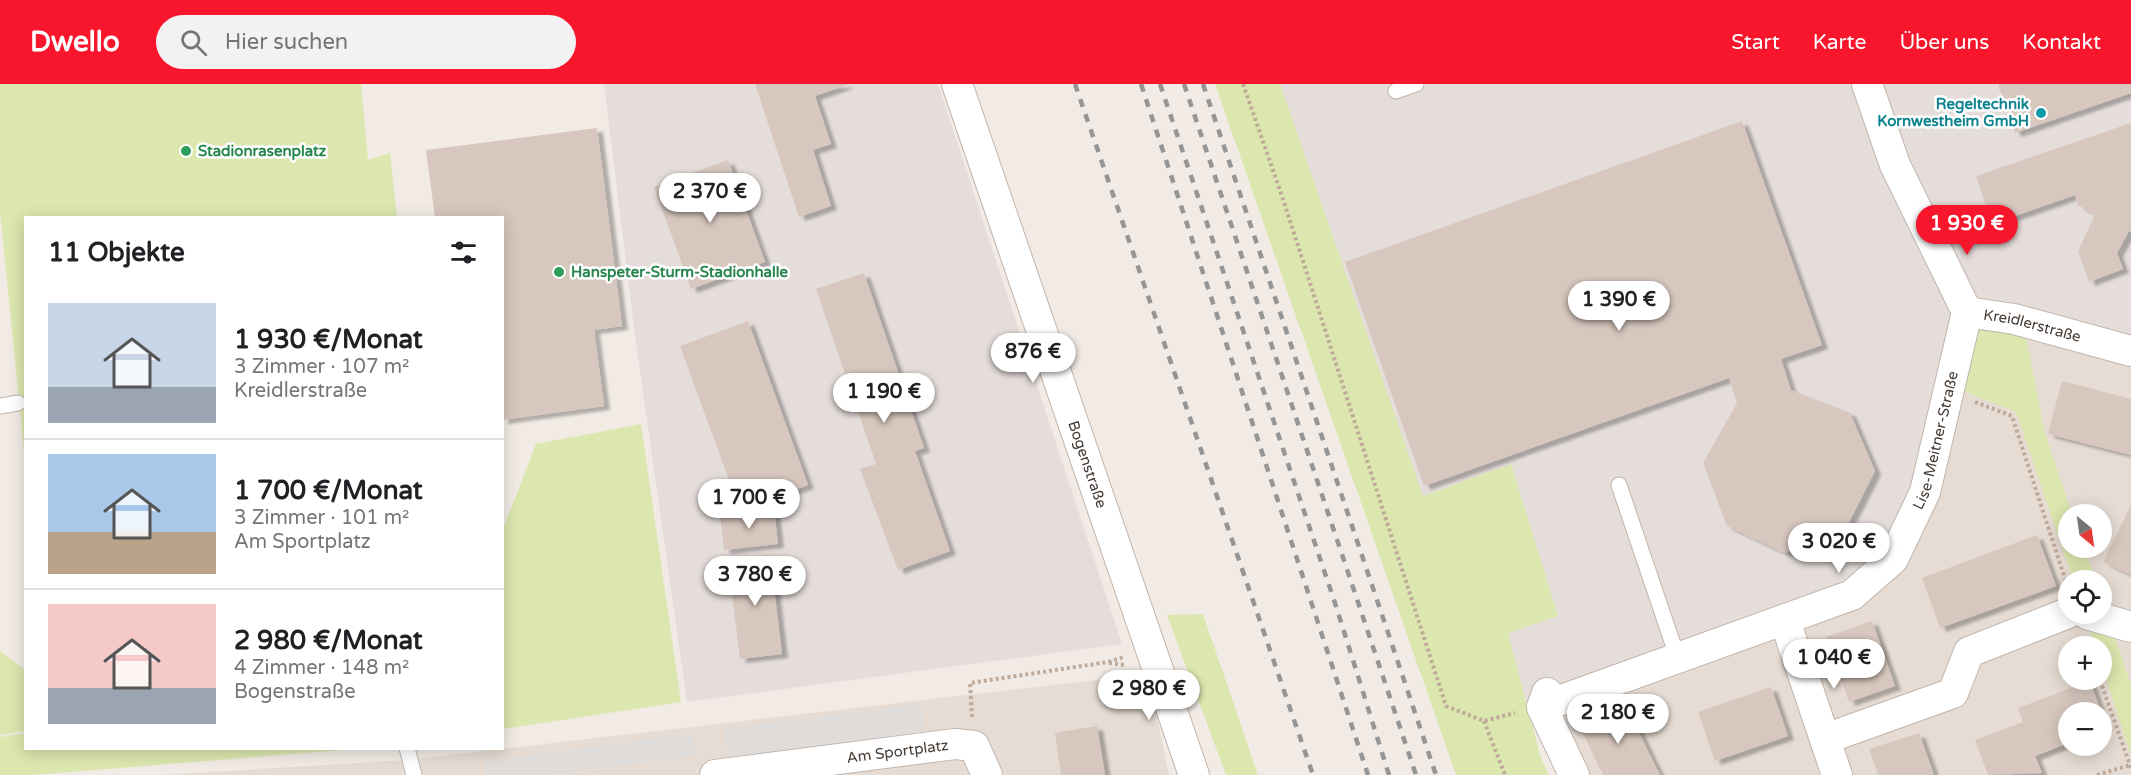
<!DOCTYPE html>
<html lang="de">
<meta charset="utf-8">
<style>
body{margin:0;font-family:"Varela Round",sans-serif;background:#f2f2f2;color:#202124;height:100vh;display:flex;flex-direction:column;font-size:22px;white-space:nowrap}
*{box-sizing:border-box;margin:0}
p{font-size:20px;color:#757577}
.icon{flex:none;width:33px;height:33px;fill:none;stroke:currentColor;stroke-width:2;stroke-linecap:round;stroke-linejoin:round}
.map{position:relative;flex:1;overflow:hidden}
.panel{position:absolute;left:24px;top:132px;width:480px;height:534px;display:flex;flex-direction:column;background:#fff;border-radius:0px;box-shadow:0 3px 15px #0003}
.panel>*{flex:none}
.needle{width:39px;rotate:151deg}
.buttons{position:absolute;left:2058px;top:420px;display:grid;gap:12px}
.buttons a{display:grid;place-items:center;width:54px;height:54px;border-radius:50%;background:#fff;box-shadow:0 3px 15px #0003;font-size:30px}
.price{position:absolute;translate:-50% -51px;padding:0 14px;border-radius:21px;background:#fff;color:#222;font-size:20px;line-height:39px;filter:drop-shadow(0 2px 3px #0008)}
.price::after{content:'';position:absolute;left:50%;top:36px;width:18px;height:14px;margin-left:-9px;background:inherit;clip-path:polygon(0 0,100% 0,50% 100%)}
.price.selected{background:#f8162c;color:#fff}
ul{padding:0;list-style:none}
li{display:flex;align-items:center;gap:18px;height:150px;padding:0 24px}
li+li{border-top:2px solid #e0e0e0}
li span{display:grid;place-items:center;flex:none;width:168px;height:120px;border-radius:0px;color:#555}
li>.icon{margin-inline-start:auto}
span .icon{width:72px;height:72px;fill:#fffc;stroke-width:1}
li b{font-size:26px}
h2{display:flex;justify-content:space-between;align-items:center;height:72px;padding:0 24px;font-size:26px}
header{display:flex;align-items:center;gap:36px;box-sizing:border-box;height:84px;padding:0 30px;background:#f8162c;color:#fff}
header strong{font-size:28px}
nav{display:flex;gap:33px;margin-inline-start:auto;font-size:21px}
.search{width:420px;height:54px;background:#f2f2f2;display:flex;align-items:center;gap:15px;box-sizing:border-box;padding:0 21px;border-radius:33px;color:#757577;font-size:22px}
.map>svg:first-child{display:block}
.residential{fill:#e6dcd3;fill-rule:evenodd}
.industrial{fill:#e5ddda}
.green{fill:#dbe7ae}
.parking{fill:#e0dcda}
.building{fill:#d7c7be;filter:url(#shadow)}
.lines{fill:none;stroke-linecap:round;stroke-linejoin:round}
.service-casing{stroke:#c1b4ab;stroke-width:17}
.minor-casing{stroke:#c1b4ab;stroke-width:32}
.path{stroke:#bfa999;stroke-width:4;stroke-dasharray:3 3;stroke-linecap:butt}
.service{stroke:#fff;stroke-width:15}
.minor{stroke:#fff;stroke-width:30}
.rail{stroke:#959595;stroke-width:4.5;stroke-dasharray:8 8;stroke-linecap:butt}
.culture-dot{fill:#0f9aa8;stroke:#fff;stroke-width:2}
.leisure-dot{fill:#2e9e5b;stroke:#fff;stroke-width:2}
.labels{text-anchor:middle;stroke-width:5;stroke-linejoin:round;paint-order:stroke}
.culture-label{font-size:15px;font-weight:bold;fill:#0d838f;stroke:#fff;text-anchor:end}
.leisure-label{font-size:15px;font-weight:bold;fill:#27864d;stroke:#fff;text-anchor:start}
.street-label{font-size:15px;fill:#453b35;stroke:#fff}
</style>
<header>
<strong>Dwello</strong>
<div class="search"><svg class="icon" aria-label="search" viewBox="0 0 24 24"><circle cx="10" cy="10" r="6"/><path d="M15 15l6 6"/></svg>Hier suchen</div>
<nav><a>Start</a><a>Karte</a><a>Über uns</a><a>Kontakt</a></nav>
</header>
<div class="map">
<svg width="2131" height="691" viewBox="0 0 2131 691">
<defs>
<filter id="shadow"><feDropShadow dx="6" dy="4" stdDeviation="1.5" flood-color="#0004"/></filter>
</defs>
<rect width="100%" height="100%" fill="#f2ebe5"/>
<!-- residential -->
<path class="residential" d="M 1967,228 L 2131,266 L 2131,691 L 1570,691 L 1542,623 ZM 2068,430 L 2102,430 L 2102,464 L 2068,464 ZM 2068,496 L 2102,496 L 2102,530 L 2068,530 ZM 2068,562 L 2102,562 L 2102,596 L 2068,596 ZM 2068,628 L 2102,628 L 2102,662 L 2068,662 Z
M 1148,590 L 1169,691 L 161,691 L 407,676 Z"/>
<!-- industrial -->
<path class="industrial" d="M 604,0 L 938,0 L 1122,560 L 687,618 L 635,252 Z
M 1271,0 L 2131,0 L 2131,265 L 1967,228 L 1925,408 L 1852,511 L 1542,623 L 1476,625 Z"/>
<!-- green -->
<path class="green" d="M 0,0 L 361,0 L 368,76 L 390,69 L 397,133 L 26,134 L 25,376 L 0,127 Z
M 1215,0 L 1280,0 L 1423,412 L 1511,380 L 1558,532 L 1508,549 L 1540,671 L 1549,691 L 1456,691 Z
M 1977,244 L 2026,253 L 2045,350 L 2072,430 L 2068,430 L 2068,464 L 2084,464 L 2095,496 L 2073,496 L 2016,328 L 1961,306 Z
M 641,340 L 681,618 L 503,645 L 503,445 L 536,360 Z
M 2102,515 L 2131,601 L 2131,672 L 2102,583 L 2102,562 L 2095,562 L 2084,530 L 2102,530 Z
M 1203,530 L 1258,691 L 1226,691 L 1167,531 Z
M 0,567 L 25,586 L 25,647 L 0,651 Z
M 25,649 L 26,664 L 354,665 L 33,691 L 0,691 L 0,653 Z"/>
<!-- parking -->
<path class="parking" d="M 921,620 L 926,653 L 729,677 L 723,645 Z
M 693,649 L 695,672 L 544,691 L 486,691 L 483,678 Z"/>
<!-- building -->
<path class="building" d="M 755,0 L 849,0 L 815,12 L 831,60 L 813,66 L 831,122 L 799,133 Z
M 1998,0 L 2131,0 L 2131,9 L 2015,49 Z
M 1742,37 L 1822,261 L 1781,275 L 1791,306 L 1850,329 L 1875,387 L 1844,448 L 1785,469 L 1727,442 L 1703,379 L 1737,319 L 1729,294 L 1424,402 L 1345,178 Z
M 2131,39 L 2131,148 L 2129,147 L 2117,169 L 2123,185 L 2089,198 L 2078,167 L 2095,131 L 2078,121 L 2075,111 L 1992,140 L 1976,92 Z
M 597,44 L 622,242 L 594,246 L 604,322 L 502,336 L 502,134 L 435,134 L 426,66 Z
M 728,76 L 765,178 L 691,205 L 654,103 Z
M 864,189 L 924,364 L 915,367 L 950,467 L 898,486 L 860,385 L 876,380 L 816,205 Z
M 748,237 L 808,401 L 740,426 L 680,262 Z
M 2062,297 L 2131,315 L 2131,371 L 2048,350 Z
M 2131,421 L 2131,491 L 2103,478 Z
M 774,426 L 778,460 L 724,466 L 720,432 Z
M 2037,451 L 2056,502 L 1940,544 L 1922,494 Z
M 770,471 L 782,570 L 740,575 L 728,476 Z
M 1872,537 L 1895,602 L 1849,618 L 1826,553 Z
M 2090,597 L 2101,628 L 2068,628 L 2068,659 L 2035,672 L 2042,689 L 1988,691 L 1975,656 L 2023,638 L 2018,624 Z
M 1771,603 L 1788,652 L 1715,677 L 1698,628 Z
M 1626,620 L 1647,665 L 1660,691 L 1603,691 L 1590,664 L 1579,642 Z
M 1097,642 L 1105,691 L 1061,691 L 1055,649 Z
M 1919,649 L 1934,691 L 1878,691 L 1869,665 Z"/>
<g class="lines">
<!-- service casing -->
<g class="service-casing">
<path id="service" d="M 1396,7 L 1416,0
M 0,322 L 18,319
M 1619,401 L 1678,575
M 407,664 L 414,691"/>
</g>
<!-- minor casing -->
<g class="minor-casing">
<g id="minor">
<path id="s1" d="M 957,0 L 1194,691"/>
<path id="s2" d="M 1867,0 L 1895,81 L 1967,228 L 2014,235 L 2131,267"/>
<path d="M 2087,530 L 2131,543"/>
<path d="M 1785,537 L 1837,691"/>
<path id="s3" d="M 1547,609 L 1542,623 L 1852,511 L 1893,475 L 1925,408 L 1967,228"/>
<path d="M 1542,623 L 1574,691"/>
<path d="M 1825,655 L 1953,609 L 1969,568 L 2068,529"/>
<path id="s4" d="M 715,691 L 955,660 L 974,662 L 987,691"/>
</g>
</g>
<!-- path -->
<path class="path" d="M 1243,0 L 1283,115 L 1446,622 L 1484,637 L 1515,629
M 1975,318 L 2012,332 L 2067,501
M 1109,579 L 1126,581
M 2100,596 L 2131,684
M 972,633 L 970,599 L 1108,578 L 1124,573
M 1484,637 L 1505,691
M 2097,691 L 2130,681"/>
<!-- service -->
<use href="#service" class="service"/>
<!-- minor -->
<use href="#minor" class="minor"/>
<!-- rail -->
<path class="rail" d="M 1075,0 L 1313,691
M 1141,0 L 1368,691
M 1160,0 L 1335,519 L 1389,691
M 1184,0 L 1416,691
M 1203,0 L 1436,691"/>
</g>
<!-- markers -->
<circle class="culture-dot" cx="2041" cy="29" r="6"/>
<g class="leisure-dot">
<circle cx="186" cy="67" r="6"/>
<circle cx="559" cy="188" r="6"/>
</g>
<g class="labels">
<!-- culture labels -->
<g class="culture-label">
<text x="2029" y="25">Regeltechnik<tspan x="2029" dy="17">Kornwestheim GmbH</tspan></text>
</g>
<!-- leisure labels -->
<g class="leisure-label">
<text x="198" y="72">Stadionrasenplatz</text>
<text x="571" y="193">Hanspeter-Sturm-Stadionhalle</text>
</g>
<!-- street labels -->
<g class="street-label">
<text dy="5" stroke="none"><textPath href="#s2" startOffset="316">Kreidlerstraße</textPath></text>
<text dy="5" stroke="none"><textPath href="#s3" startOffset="526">Lise-Meitner-Straße</textPath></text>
<text dy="5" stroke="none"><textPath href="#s1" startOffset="402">Bogenstraße</textPath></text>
<text dy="5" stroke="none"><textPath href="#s4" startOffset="184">Am Sportplatz</textPath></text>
</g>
</g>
</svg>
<div class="buttons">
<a><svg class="needle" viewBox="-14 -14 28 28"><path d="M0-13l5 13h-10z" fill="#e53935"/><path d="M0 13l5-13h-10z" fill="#757577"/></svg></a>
<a><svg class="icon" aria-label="locate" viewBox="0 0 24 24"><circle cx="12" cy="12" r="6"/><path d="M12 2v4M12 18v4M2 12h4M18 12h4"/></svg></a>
<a>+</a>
<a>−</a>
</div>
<b class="price" style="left:710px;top:140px">2 370 €</b>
<b class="price selected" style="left:1967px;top:172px">1 930 €</b>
<b class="price" style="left:1619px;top:248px">1 390 €</b>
<b class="price" style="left:1033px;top:300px">876 €</b>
<b class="price" style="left:884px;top:340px">1 190 €</b>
<b class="price" style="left:749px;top:446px">1 700 €</b>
<b class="price" style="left:1839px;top:490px">3 020 €</b>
<b class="price" style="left:755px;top:523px">3 780 €</b>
<b class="price" style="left:1834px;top:606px">1 040 €</b>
<b class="price" style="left:1149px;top:637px">2 980 €</b>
<b class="price" style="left:1618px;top:661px">2 180 €</b>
<section class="panel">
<h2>11 Objekte<svg class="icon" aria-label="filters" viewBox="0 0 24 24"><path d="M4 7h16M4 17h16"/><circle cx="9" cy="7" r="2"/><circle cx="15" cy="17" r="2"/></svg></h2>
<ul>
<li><span style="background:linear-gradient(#c9d6e8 70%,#9aa5b1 0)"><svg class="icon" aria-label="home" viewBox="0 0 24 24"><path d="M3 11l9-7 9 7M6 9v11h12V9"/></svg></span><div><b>1 930 €/Monat</b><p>3 Zimmer · 107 m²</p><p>Kreidlerstraße</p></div></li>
<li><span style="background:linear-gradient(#a9c7e8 65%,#b9a48a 0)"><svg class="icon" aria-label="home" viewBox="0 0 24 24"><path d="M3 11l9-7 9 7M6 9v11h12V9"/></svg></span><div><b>1 700 €/Monat</b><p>3 Zimmer · 101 m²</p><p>Am Sportplatz</p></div></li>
<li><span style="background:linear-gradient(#f6c9c9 70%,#9aa5b1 0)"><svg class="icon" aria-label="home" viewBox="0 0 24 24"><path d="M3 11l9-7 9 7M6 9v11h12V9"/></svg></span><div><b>2 980 €/Monat</b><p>4 Zimmer · 148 m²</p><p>Bogenstraße</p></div></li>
</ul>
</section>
</div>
